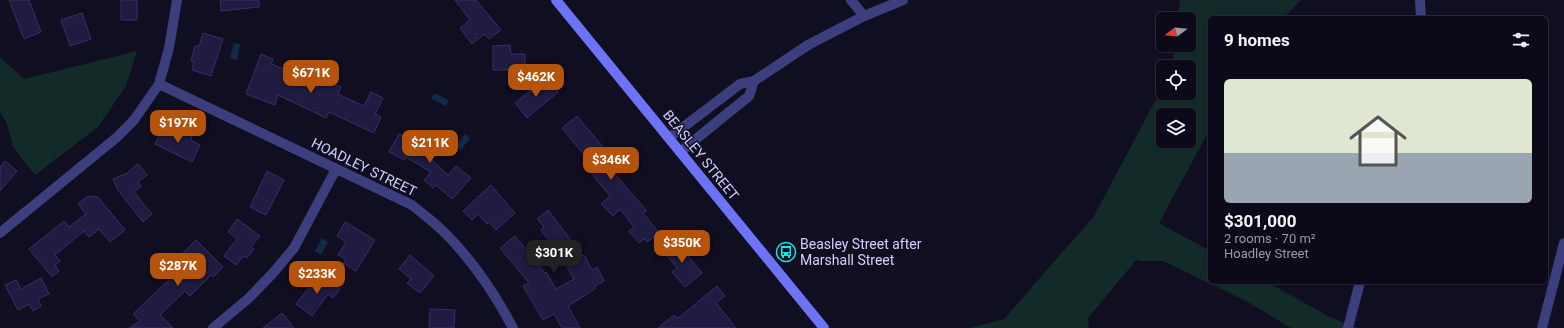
<!DOCTYPE html>
<meta charset="utf-8">
<style>
body{margin:0;font-family:Roboto,sans-serif;background:#1a1826;color:#f1f3f6;height:100vh;display:flex;flex-direction:column;font-size:15px;white-space:nowrap}
*{box-sizing:border-box;margin:0}
p{font-size:13px;color:#9a9aa2}
.icon{flex:none;width:22px;height:22px;fill:none;stroke:currentColor;stroke-width:2;stroke-linecap:round;stroke-linejoin:round}
.map{position:relative;flex:1;overflow:hidden}
.drawer{position:absolute;left:1208px;top:16px;width:340px;height:268px;display:flex;flex-direction:column;background:#0c0a19;border-radius:6px;box-shadow:0 1px 3px #0004,0 0 0 1px #2c2b38}
.drawer>*{flex:none}
.needle{width:26px;rotate:254deg}
.tools{position:absolute;left:1156px;top:12px;display:grid;gap:8px}
.tools a{display:grid;place-items:center;width:40px;height:40px;border-radius:6px;background:#0c0a19;box-shadow:0 1px 3px #0004,0 0 0 1px #2c2b38;font-size:20px}
.price{position:absolute;translate:-50% -34px;padding:0 9px;border-radius:8px;background:#b45309;color:#fff;font-size:13px;line-height:26px;filter:drop-shadow(0 1px 2px #0008)}
.price::after{content:'';position:absolute;left:50%;top:24px;width:12px;height:9px;margin-left:-6px;background:inherit;clip-path:polygon(0 0,100% 0,50% 100%)}
.price.selected{background:#222;color:#fff}
ul{padding:0;list-style:none}
li{display:grid;align-content:center;gap:8px;height:212px;padding:0 16px}
li span{display:grid;place-items:center;height:124px;border-radius:6px;color:#555}
li>.icon{margin-inline-start:auto}
span .icon{width:72px;height:72px;fill:#fffc;stroke-width:1}
li b{font-size:17px}
h2{display:flex;justify-content:space-between;align-items:center;height:48px;padding:0 16px;font-size:17px}
.map>svg:first-child{display:block}
.green{fill:#122a28;fill-rule:evenodd}
.water{fill:#112a47}
.building{fill:#201b41;stroke:#362f6b}
.lines{fill:none;stroke-linecap:round;stroke-linejoin:round}
.minor{stroke:#3c3e7d;stroke-width:10}
.tertiary{stroke:#3c3e7d;stroke-width:10}
.secondary{stroke:#6d73f7;stroke-width:10}
.labels{text-anchor:middle;stroke-width:3;stroke-linejoin:round;paint-order:stroke}
.street-label{font-size:14px;fill:#d2d0fd;stroke:#100e21}
.poi-label{font-size:14px;fill:#d2d0fd;stroke:#100e21;text-anchor:start}
</style>
<div class="map">
<svg width="1564" height="328" viewBox="0 0 1564 328">
<rect width="100%" height="100%" fill="#100e21"/>
<!-- green -->
<path class="green" d="M 1180,0 L 1301,0 L 1283,18 L 1210,18 L 1210,129 L 1159,223 L 1210,251 L 1210,282 L 1267,282 L 1330,317 L 1358,328 L 1291,328 L 1248,302 L 1163,261 L 1139,261 L 1137,259 L 1088,318 L 1089,328 L 970,328 L 1004,319 L 1094,216 L 1163,86 L 1163,93 L 1189,93 L 1189,67 L 1172,67 L 1175,45 L 1189,45 L 1189,19 L 1178,19 ZM 1163,115 L 1189,115 L 1189,141 L 1163,141 Z
M 137,51 L 126,86 L 98,127 L 35,175 L 13,147 L 7,124 L 0,112 L 0,57 L 24,79 Z"/>
<!-- water -->
<path class="water" d="M 234,43 L 240,44 L 237,60 L 230,58 Z
M 323,69 L 339,76 L 336,81 L 321,75 Z
M 434,93 L 449,100 L 446,106 L 431,99 Z
M 465,134 L 470,138 L 461,150 L 455,146 Z
M 322,238 L 328,242 L 321,255 L 315,251 Z"/>
<!-- building -->
<path class="building" d="M 9,0 L 29,0 L 41,32 L 24,39 Z
M 121,0 L 137,0 L 137,20 L 121,20 Z
M 220,0 L 259,0 L 259,7 L 221,11 Z
M 455,0 L 476,0 L 501,30 L 489,39 L 484,34 L 472,44 L 460,28 L 470,20 Z
M 82,13 L 91,39 L 70,46 L 61,20 Z
M 203,33 L 223,39 L 211,76 L 192,70 L 194,62 L 191,61 L 195,46 L 199,46 Z
M 510,45 L 511,54 L 525,54 L 525,70 L 493,70 L 493,46 Z
M 261,54 L 273,59 L 271,64 L 301,76 L 304,71 L 341,87 L 338,94 L 364,106 L 371,92 L 383,98 L 375,114 L 381,117 L 374,133 L 329,112 L 326,118 L 278,95 L 275,105 L 246,94 Z
M 546,78 L 558,92 L 527,118 L 515,103 Z
M 577,116 L 618,165 L 612,171 L 647,211 L 643,213 L 659,233 L 647,242 L 644,239 L 639,243 L 629,231 L 634,227 L 620,209 L 613,216 L 601,204 L 610,196 L 590,172 L 595,168 L 562,128 Z
M 163,127 L 181,135 L 183,132 L 192,137 L 191,140 L 200,145 L 192,162 L 155,144 Z
M 422,130 L 435,138 L 425,154 L 448,175 L 456,166 L 471,178 L 452,199 L 436,185 L 433,188 L 424,180 L 431,172 L 406,157 L 404,160 L 389,152 L 399,134 L 414,143 Z
M 5,161 L 17,171 L 0,191 L 0,167 Z
M 138,164 L 147,175 L 138,182 L 141,186 L 134,192 L 152,214 L 143,222 L 117,189 L 113,179 L 127,173 Z
M 267,171 L 284,180 L 266,215 L 250,207 Z
M 491,185 L 515,213 L 496,230 L 489,222 L 487,224 L 478,214 L 472,220 L 463,211 Z
M 88,196 L 98,197 L 125,230 L 110,242 L 99,229 L 89,237 L 84,231 L 55,255 L 60,261 L 55,265 L 59,271 L 52,277 L 29,249 L 64,221 L 69,227 L 86,214 L 78,204 Z
M 548,210 L 583,256 L 584,255 L 592,270 L 597,267 L 604,281 L 595,286 L 595,289 L 568,306 L 580,328 L 562,328 L 554,314 L 543,320 L 523,286 L 529,283 L 500,248 L 515,236 L 545,273 L 546,272 L 556,289 L 574,279 L 561,257 L 541,230 L 544,227 L 537,219 Z
M 237,219 L 260,236 L 251,247 L 254,249 L 247,258 L 243,256 L 236,265 L 224,256 L 237,239 L 228,232 Z
M 345,222 L 375,240 L 356,271 L 343,263 L 346,259 L 338,255 L 346,242 L 337,236 Z
M 196,240 L 223,267 L 213,277 L 211,275 L 190,296 L 185,291 L 160,315 L 173,328 L 129,328 L 140,321 L 133,314 L 171,278 L 188,260 L 182,254 Z
M 676,241 L 702,273 L 685,287 L 672,272 L 677,268 L 663,251 Z
M 410,255 L 434,276 L 420,293 L 407,283 L 411,279 L 399,269 Z
M 323,276 L 340,289 L 333,298 L 328,294 L 312,316 L 296,304 L 315,280 L 318,282 Z
M 41,278 L 49,294 L 38,299 L 41,306 L 33,311 L 29,304 L 18,310 L 5,285 L 16,280 L 21,289 Z
M 717,286 L 725,296 L 716,303 L 736,328 L 658,328 L 674,315 L 677,318 L 681,316 Z
M 430,309 L 455,310 L 454,328 L 429,328 Z
M 282,313 L 294,328 L 263,328 Z"/>
<g class="lines">
<!-- minor -->
<path class="minor" d="M 851,0 L 864,16
M 1420,0 L 1421,18
M 159,84 L 412,205 C 423,214 435,223 445,233 C 473,261 495,294 513,328
M 669,138 L 740,84 L 754,81 L 808,45 L 864,16 L 903,0
M 680,152 L 749,96 L 754,81
M 0,233 L 116,138 L 134,120 L 159,84 L 169,48 L 177,0
M 213,328 L 249,298 L 273,273 L 294,248 L 336,169
M 1348,328 L 1360,282"/>
<!-- tertiary -->
<path class="tertiary" d="M 1542,328 L 1564,243"/>
<!-- secondary -->
<path class="secondary" d="M 556,0 L 824,328"/>
</g>
<!-- icons -->
<defs>
<g id="bus-ring" transform="scale(1)"><circle r="9.5" fill="#100e21" stroke="#0ce6ed" stroke-width="1.5"/><path d="M-5-6H5V4H4V6H2V4H-2V6H-4V4H-5ZM-3.5-4V0h7V-4ZM-3.5 1.2v1.5H-2V1.2ZM2 1.2v1.5H3.5V1.2Z" fill="#0ce6ed"/></g>
</defs>
<g fill-rule="evenodd">
<use href="#bus-ring" x="786" y="252"/>
</g>
<g class="labels">
<!-- street labels -->
<g class="street-label">
<text transform="translate(701 155) rotate(51)" y="5">BEASLEY STREET</text>
<text transform="translate(364 167) rotate(26)" y="5">HOADLEY STREET</text>
</g>
<!-- poi labels -->
<g class="poi-label">
<text x="800" y="249">Beasley Street after<tspan x="800" dy="16">Marshall Street</tspan></text>
</g>
</g>
</svg>
<div class="tools">
<a><svg class="needle" viewBox="-14 -14 28 28"><path d="M0-13l5 13h-10z" fill="#e53935"/><path d="M0 13l5-13h-10z" fill="#9a9aa2"/></svg></a>
<a><svg class="icon" aria-label="locate" viewBox="0 0 24 24"><circle cx="12" cy="12" r="6"/><path d="M12 2v4M12 18v4M2 12h4M18 12h4"/></svg></a>
<a><svg class="icon" aria-label="layers" viewBox="0 0 24 24"><path d="M12 4l9 5-9 5-9-5zM3 14l9 5 9-5"/></svg></a>
</div>
<b class="price" style="left:311px;top:94px">$671K</b>
<b class="price" style="left:536px;top:98px">$462K</b>
<b class="price" style="left:178px;top:144px">$197K</b>
<b class="price" style="left:430px;top:164px">$211K</b>
<b class="price" style="left:611px;top:181px">$346K</b>
<b class="price" style="left:682px;top:264px">$350K</b>
<b class="price selected" style="left:554px;top:274px">$301K</b>
<b class="price" style="left:178px;top:287px">$287K</b>
<b class="price" style="left:317px;top:295px">$233K</b>
<section class="drawer">
<h2>9 homes<svg class="icon" aria-label="filters" viewBox="0 0 24 24"><path d="M4 7h16M4 17h16"/><circle cx="9" cy="7" r="2"/><circle cx="15" cy="17" r="2"/></svg></h2>
<ul>
<li><span style="background:linear-gradient(#dfe7d0 60%,#9aa5b1 0)"><svg class="icon" aria-label="home" viewBox="0 0 24 24"><path d="M3 11l9-7 9 7M6 9v11h12V9"/></svg></span><div><b>$301,000</b><p>2 rooms · 70 m²</p><p>Hoadley Street</p></div></li>
</ul>
</section>
</div>
